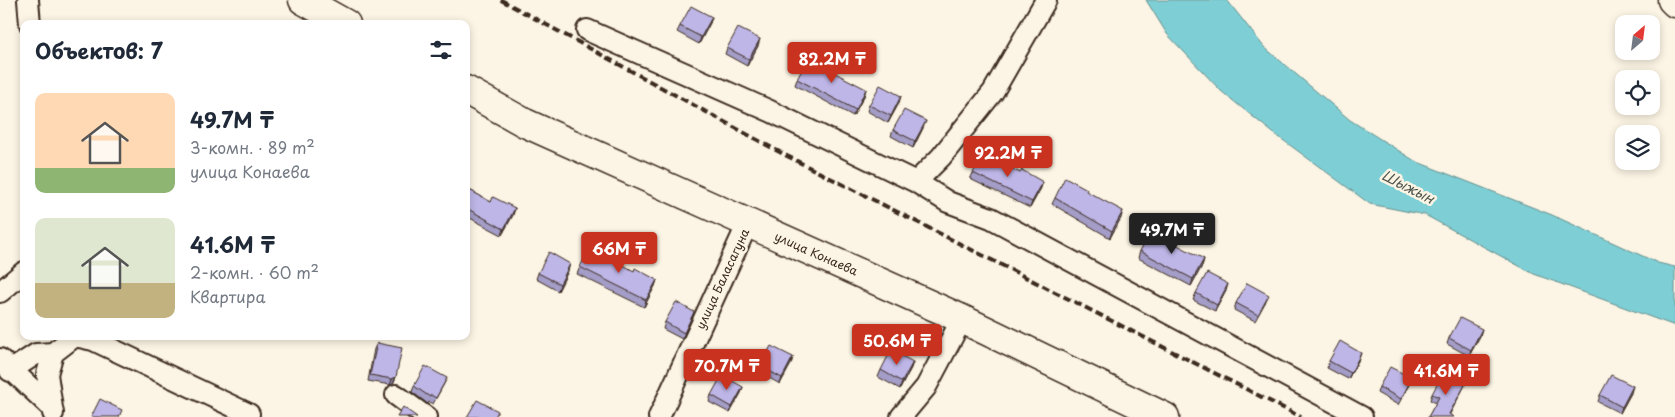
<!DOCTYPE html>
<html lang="ru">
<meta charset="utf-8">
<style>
body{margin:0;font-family:"Playpen Sans",sans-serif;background:#f6f6f7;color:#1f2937;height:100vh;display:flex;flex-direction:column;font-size:19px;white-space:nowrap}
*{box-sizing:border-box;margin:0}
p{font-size:16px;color:#747a83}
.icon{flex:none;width:28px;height:28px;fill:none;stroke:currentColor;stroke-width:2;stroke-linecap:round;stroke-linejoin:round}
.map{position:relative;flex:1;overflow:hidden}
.drawer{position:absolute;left:20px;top:20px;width:450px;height:320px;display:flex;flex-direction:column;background:#fff;border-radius:10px;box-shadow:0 2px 8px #0003}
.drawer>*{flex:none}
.needle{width:32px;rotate:28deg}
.controls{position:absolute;left:1615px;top:15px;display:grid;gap:10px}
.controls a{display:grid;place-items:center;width:45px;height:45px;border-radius:10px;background:#fff;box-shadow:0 2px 8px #0003;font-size:25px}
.price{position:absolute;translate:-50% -42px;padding:0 11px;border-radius:5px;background:#c8321e;color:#fff;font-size:16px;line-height:32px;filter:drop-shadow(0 1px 2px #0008)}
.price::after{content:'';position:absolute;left:50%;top:30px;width:15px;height:11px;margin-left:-8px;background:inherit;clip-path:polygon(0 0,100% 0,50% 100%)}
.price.on{background:#222;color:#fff}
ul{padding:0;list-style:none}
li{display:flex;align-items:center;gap:15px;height:125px;padding:0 15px}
li span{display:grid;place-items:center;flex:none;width:140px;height:100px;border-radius:10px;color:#555}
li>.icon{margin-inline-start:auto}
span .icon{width:60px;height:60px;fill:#fffc;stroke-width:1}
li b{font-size:21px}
h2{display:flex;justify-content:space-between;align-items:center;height:60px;padding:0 15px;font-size:21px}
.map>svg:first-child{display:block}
.water{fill:#7ecfd5;stroke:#638d8c}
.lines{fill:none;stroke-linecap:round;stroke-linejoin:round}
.street-casing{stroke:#3b2a1e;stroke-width:24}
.secondary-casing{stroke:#3b2a1e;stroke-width:31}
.street{stroke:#fcf5e5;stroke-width:20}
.secondary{stroke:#fcf5e5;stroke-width:28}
.rail{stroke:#3b2a1e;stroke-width:4;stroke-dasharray:8 4;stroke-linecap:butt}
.wall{fill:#a39dc7;stroke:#3b2a1e}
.shaded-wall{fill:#857fa2;stroke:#3b2a1e}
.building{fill:#beb6e7;stroke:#3b2a1e}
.labels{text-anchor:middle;stroke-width:5;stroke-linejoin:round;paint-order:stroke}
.street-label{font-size:12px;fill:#3b2a1e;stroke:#fcf5e5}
.water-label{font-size:14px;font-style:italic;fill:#4c534c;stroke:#fcf5e5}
</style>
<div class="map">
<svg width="1675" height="417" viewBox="0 0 1675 417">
<rect width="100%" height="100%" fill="#fcf5e5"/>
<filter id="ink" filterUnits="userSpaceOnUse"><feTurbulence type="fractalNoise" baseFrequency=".02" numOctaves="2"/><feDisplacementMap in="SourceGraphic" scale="10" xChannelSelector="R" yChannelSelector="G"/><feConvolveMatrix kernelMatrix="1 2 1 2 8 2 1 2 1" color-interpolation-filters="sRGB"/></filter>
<g filter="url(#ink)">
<!-- water -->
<path class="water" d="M 1146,0 L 1227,0 L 1264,47 L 1350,120 L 1415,161 L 1552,215 L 1658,263 L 1675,267 L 1675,326 L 1534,274 L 1425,215 L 1370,204 L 1272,132 L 1221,91 L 1167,34 Z"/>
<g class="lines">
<!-- street casing -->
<g class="street-casing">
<path id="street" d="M 28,0 L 30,24
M 587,30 L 770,111 L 916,182 L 948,202 L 991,218 L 1362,417
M 916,182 L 941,157 L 993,92 L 1046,0
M 0,292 L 24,272
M 0,359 L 52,408 L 53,413
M 10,371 L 36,354 L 53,353
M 396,395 L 426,417
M 52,408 L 47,374 L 53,353 L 75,336 L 93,340 L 249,414
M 659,417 L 748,223
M 901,417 L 926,387 L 962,319"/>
</g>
<!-- secondary casing -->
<g class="secondary-casing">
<path id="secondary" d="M 303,0 L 346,24
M 1672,0 L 1675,3
M 466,90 L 525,123 L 962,319 L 1165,417"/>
</g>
<!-- street -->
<use href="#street" class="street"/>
<!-- secondary -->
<use href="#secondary" class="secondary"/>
<!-- rail -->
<path class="rail" d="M 501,0 L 787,156 L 1301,417"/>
</g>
<!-- wall -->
<path class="wall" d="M 712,17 L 710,23 L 699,44 L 677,32 L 680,26 Z
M 758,46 L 747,66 L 725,54 L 727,48 Z
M 797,79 L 866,89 L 864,96 L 853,116 L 795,85 Z
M 899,103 L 888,123 L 867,111 L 869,105 Z
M 923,128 L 913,148 L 891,136 L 893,130 Z
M 973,173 L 1020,173 L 1041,188 L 1030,208 L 970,179 Z
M 466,188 L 491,202 L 515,208 L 513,215 L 502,235 L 466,216 Z
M 1086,192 L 1121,218 L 1110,238 L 1052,204 L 1055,198 Z
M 1140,251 L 1204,259 L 1202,266 L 1191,286 L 1138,258 Z
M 580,267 L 634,271 L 657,280 L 655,286 L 644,307 L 577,274 Z
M 568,271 L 558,291 L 536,279 L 538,273 Z
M 1226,291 L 1215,311 L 1193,300 L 1196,293 Z
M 1266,301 L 1255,321 L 1234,310 L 1236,303 Z
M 694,312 L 682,339 L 663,329 L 665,322 Z
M 1480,336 L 1469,356 L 1447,344 L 1449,338 Z
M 377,343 L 396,377 L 393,384 L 390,385 L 368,381 L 374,349 Z
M 793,357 L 791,364 L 780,384 L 758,372 L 760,366 Z
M 1359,359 L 1348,379 L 1327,368 L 1329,361 Z
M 913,362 L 911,368 L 900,389 L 878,377 L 881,370 Z
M 447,378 L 444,384 L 433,404 L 429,402 L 428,404 L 412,392 L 414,386 Z
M 1409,385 L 1398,405 L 1377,393 L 1379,387 Z
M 1465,385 L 1462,391 L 1450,414 L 1428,417 L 1436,403 L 1430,400 L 1432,394 Z
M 743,387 L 741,393 L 730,413 L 709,402 L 711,395 Z
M 1631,393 L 1620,413 L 1598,402 L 1600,395 Z"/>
<!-- shaded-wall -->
<path class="shaded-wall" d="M 712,17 L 710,23 L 699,44 L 701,37 Z
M 760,39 L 758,46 L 747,66 L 749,59 Z
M 866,89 L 864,96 L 853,116 L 856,110 Z
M 901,96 L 899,103 L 888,123 L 891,116 Z
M 926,121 L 923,128 L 913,148 L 915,141 Z
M 1043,182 L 1041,188 L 1030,208 L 1032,202 Z
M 515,208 L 513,215 L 502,235 L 504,229 Z
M 1123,211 L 1121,218 L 1110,238 L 1112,231 Z
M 1204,259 L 1202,266 L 1191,286 L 1193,279 Z
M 570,264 L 568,271 L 558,291 L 560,284 Z
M 657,280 L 655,286 L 644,307 L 646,300 Z
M 1228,284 L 1226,291 L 1215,311 L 1217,305 Z
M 1482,329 L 1480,336 L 1469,356 L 1471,350 Z
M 1361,353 L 1359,359 L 1348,379 Z
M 793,357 L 791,364 L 780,384 L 782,378 Z
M 913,362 L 911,368 L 900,389 L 902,382 Z
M 396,377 L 393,384 L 390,385 L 392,379 Z
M 1633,386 L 1631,393 L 1620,413 L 1622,407 Z
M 743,387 L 741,393 L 730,413 L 732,407 Z"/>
<!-- building -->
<path class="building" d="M 691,6 L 712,17 L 701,37 L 680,26 Z
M 738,28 L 760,39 L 749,59 L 727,48 Z
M 808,59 L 866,89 L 856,110 L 797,79 Z
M 880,85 L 901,96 L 891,116 L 869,105 Z
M 904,110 L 926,121 L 915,141 L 893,130 Z
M 984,153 L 1020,173 L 1022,170 L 1043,182 L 1032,202 L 973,173 Z
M 1065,177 L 1087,189 L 1086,191 L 1123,211 L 1112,231 L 1055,198 Z
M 466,188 L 491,202 L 493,197 L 515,208 L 504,229 L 468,209 L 466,213 Z
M 1151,231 L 1204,259 L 1193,279 L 1140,251 Z
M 590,247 L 634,271 L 635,268 L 657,280 L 646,300 L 580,267 Z
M 549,252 L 570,264 L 560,284 L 538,273 Z
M 1207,273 L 1228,284 L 1217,305 L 1196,293 Z
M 1247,283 L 1269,295 L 1258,315 L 1236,303 Z
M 676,302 L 694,312 L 684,333 L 665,322 Z
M 1460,318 L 1482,329 L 1471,350 L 1449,338 Z
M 1340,341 L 1361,353 L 1351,373 L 1329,361 Z
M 377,343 L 402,348 L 396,377 L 392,379 L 370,375 Z
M 771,346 L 793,357 L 782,378 L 760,366 Z
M 891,350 L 913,362 L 902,382 L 881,370 Z
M 425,366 L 447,378 L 436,398 L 431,395 L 430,397 L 414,386 Z
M 1390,367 L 1412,378 L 1401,399 L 1379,387 Z
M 1443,373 L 1465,385 L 1449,414 L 1454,417 L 1428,417 L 1439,397 L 1432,394 Z
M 722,375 L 743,387 L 732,407 L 711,395 Z
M 1611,375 L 1633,386 L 1622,407 L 1600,395 Z
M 100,399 L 122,410 L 119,417 L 91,417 Z
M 477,400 L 498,411 L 495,417 L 467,417 Z
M 403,407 L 417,417 L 397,417 Z"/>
</g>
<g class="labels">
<!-- street labels -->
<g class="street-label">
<text transform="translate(816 254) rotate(24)" y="4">улица Конаева</text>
<text transform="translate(723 279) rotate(-65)" y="4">улица Баласагуна</text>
</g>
<!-- water labels -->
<g class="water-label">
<text transform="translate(1408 187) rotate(27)" y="5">Шыжын</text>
</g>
</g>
</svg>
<div class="controls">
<a><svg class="needle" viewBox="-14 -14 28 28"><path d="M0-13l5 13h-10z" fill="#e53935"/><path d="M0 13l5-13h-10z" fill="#747a83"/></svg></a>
<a><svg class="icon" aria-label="locate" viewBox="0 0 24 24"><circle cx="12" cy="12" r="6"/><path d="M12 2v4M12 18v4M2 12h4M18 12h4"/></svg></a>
<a><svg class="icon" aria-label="layers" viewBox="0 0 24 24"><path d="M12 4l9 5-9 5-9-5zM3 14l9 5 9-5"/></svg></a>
</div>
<b class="price" style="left:832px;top:84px">82.2M ₸</b>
<b class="price" style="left:1008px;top:178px">92.2M ₸</b>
<b class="price on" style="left:1172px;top:255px">49.7M ₸</b>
<b class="price" style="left:619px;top:274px">66M ₸</b>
<b class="price" style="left:897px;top:366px">50.6M ₸</b>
<b class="price" style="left:727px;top:391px">70.7M ₸</b>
<b class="price" style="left:1446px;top:396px">41.6M ₸</b>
<section class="drawer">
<h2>Объектов: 7<svg class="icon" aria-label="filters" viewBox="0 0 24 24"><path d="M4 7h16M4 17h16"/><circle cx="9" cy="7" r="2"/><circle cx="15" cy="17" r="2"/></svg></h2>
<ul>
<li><span style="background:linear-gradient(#ffd9b3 75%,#8fb573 0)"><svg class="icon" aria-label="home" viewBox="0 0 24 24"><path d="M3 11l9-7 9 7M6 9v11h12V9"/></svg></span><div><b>49.7M ₸</b><p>3-комн. · 89 m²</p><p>улица Конаева</p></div></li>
<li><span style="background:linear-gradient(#dfe7d0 65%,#c2b280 0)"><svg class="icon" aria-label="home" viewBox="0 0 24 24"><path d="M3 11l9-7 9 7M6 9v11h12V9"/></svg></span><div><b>41.6M ₸</b><p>2-комн. · 60 m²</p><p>Квартира</p></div></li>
</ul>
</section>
</div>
